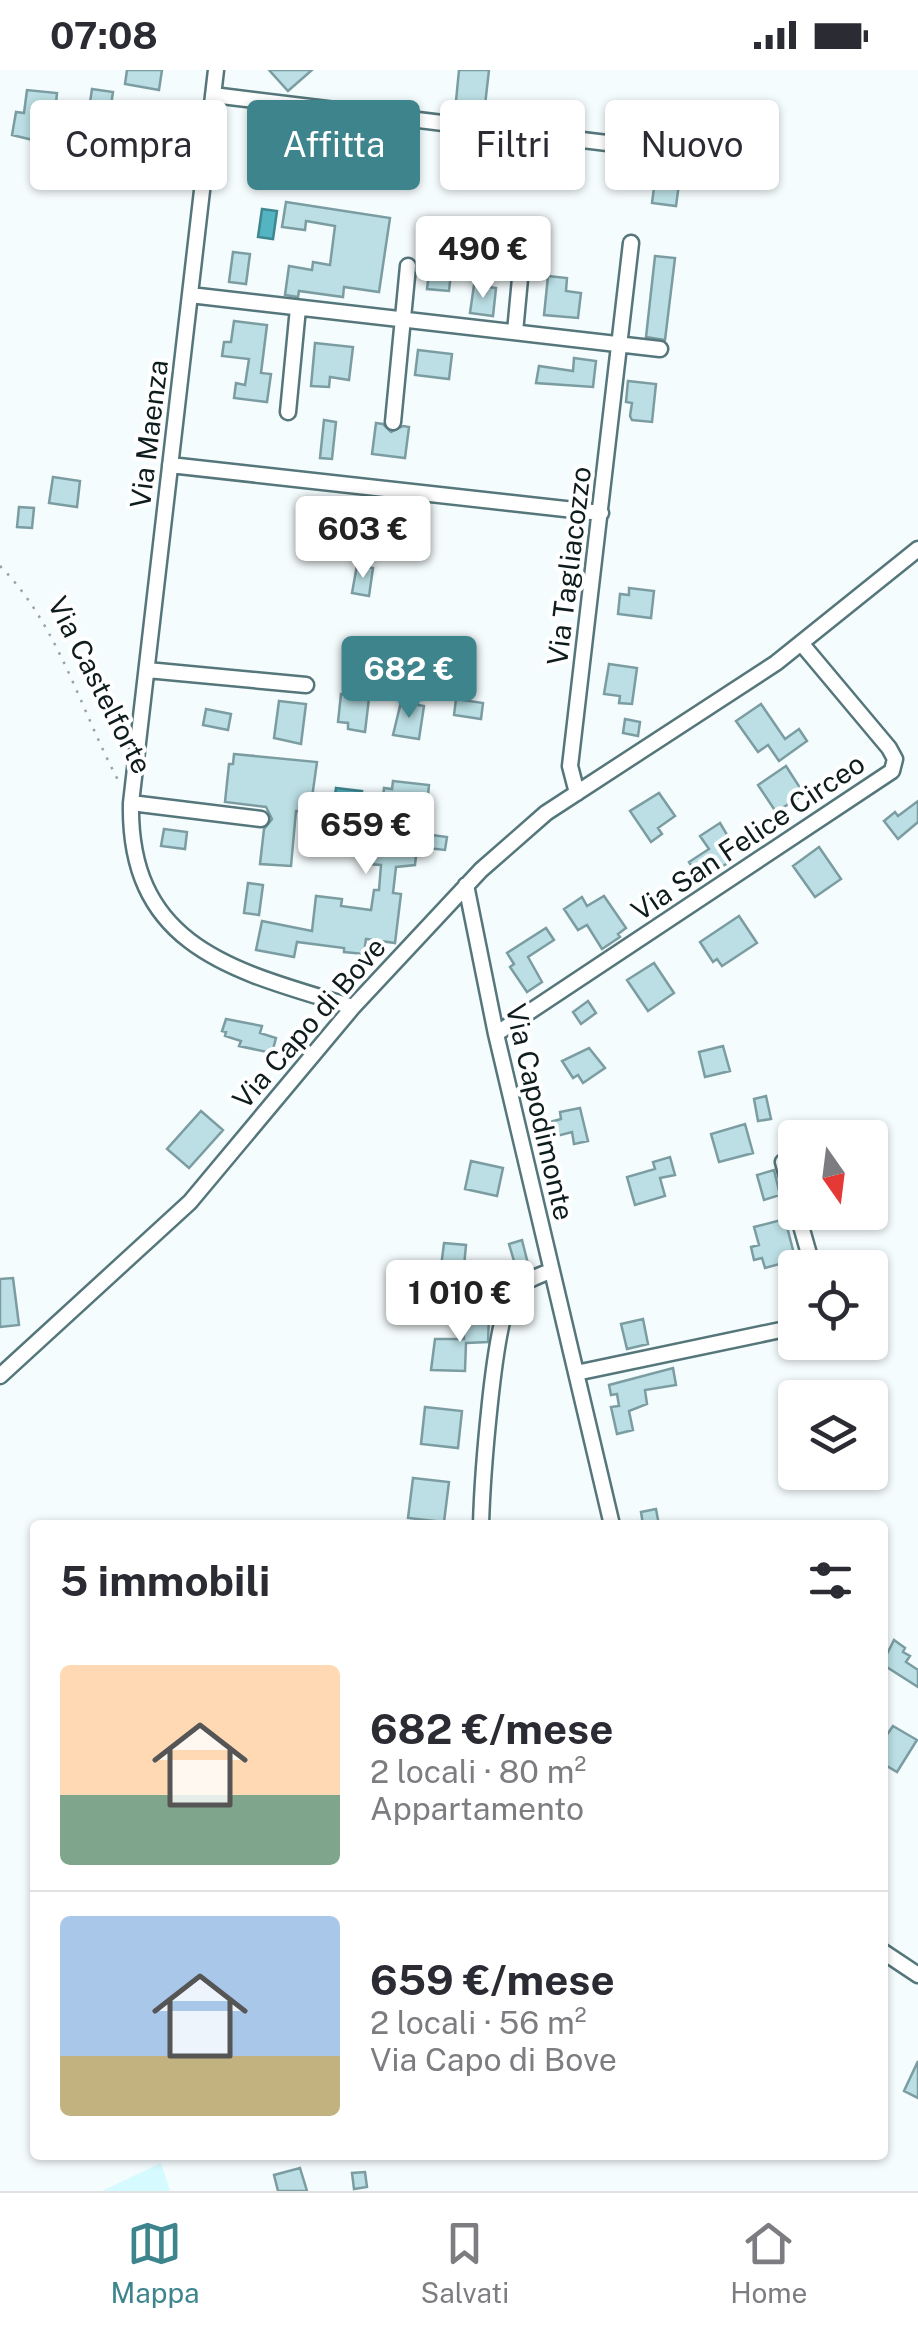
<!DOCTYPE html>
<html lang="it">
<meta charset="utf-8">
<style>
body{margin:0;font-family:"Public Sans",sans-serif;background:#f7f7f7;color:#2b2b33;height:100vh;display:flex;flex-direction:column;font-size:38px;white-space:nowrap}
*{box-sizing:border-box;margin:0}
p{font-size:32px;color:#7c7c81}
.icon{flex:none;width:55px;height:55px;fill:none;stroke:currentColor;stroke-width:2;stroke-linecap:round;stroke-linejoin:round}
.map{position:relative;flex:1;overflow:hidden}
.drawer{position:absolute;left:30px;top:1450px;width:858px;height:640px;display:flex;flex-direction:column;background:#fff;border-radius:10px;box-shadow:0 2px 8px #0004}
.drawer>*{flex:none}
.guide{position:absolute;left:30px;top:30px;width:860px;height:90px;display:flex;gap:20px}
.needle{width:65px;rotate:166deg}
.buttons{position:absolute;left:778px;top:1050px;display:grid;gap:20px}
.buttons a{display:grid;place-items:center;width:110px;height:110px;border-radius:10px;background:#fff;box-shadow:0 2px 8px #0004;font-size:50px}
.price{position:absolute;translate:-50% -85px;padding:0 22px;border-radius:10px;background:#fff;color:#222;font-size:32px;line-height:65px;filter:drop-shadow(0 2px 5px #0008)}
.price::after{content:'';position:absolute;left:50%;top:60px;width:30px;height:22px;margin-left:-15px;background:inherit;clip-path:polygon(0 0,100% 0,50% 100%)}
.price.active{background:#3d848d;color:#fff}
ul{padding:0;list-style:none}
li{display:flex;align-items:center;gap:30px;height:250px;padding:0 30px}
li+li{border-top:2px solid #e1e1e2}
li span{display:grid;place-items:center;flex:none;width:280px;height:200px;border-radius:10px;color:#555}
li>.icon{margin-inline-start:auto}
span .icon{width:120px;height:120px;fill:#fffc;stroke-width:1}
li b{font-size:42px}
h2{display:flex;justify-content:space-between;align-items:center;height:120px;padding:0 30px;font-size:42px}
.pill{padding:0 35px;border-radius:10px;background:#fff;box-shadow:0 2px 8px #0004;font-size:35px;line-height:90px}
.pill.active{background:#3d848d;color:#fff}
.status{display:flex;justify-content:space-between;align-items:center;height:70px;padding:0 50px;background:#fff;direction:ltr}
.status svg{height:28px;fill:currentColor}
.tab-bar{display:flex;justify-content:space-around;align-items:center;height:140px;border-top:2px solid #e1e1e2;background:#fff;font-size:28px;color:#7c7c81}
.tab-bar a{display:grid;justify-items:center;gap:5px}
.tab-bar .active{color:#3d848d}
.map>svg:first-child{display:block}
.built{fill:#d5faff}
.water{fill:#52b5c1;stroke:#3e8790;stroke-width:2.5}
.building{fill:#bbdfe4;stroke:#7b9da2;stroke-width:2.5}
.lines{fill:none;stroke-linecap:round;stroke-linejoin:round}
.street-casing{stroke:#55767a;stroke-width:19}
.path{stroke:#98a2a3;stroke-width:2.5;stroke-dasharray:2.5 8;stroke-linecap:butt}
.street{stroke:#fff;stroke-width:14}
.labels{text-anchor:middle;stroke-width:8;stroke-linejoin:round;paint-order:stroke}
.street-label{font-size:28px;fill:#0f1c1e;stroke:#fff}
</style>
<div class="status"><b>07:08</b><svg viewBox="0 0 49 12"><path d="M0 12V9h3v3zM5 12V6h3v6zM10 12V3h3v9zM15 12V0h3v12zM26 1h20v11H26zM47 4h2v5h-2z"/></svg></div>
<div class="map">
<svg width="918" height="2121" viewBox="0 0 918 2121">
<rect width="100%" height="100%" fill="#f5fcfd"/>
<!-- built -->
<path class="built" d="M 161,2093 L 170,2121 L 102,2121 Z"/>
<!-- water -->
<path class="water" d="M 262,139 L 277,141 L 273,169 L 258,167 Z
M 336,718 L 362,721 L 360,737 L 334,733 Z"/>
<!-- building -->
<path class="building" d="M 127,0 L 162,0 L 159,20 L 125,14 Z
M 269,0 L 312,0 L 288,21 Z
M 459,0 L 489,0 L 485,35 L 456,31 Z
M 92,19 L 113,22 L 107,61 L 82,58 L 81,73 L 55,71 L 54,75 L 12,65 L 16,42 L 24,43 L 27,20 L 57,23 L 55,43 L 88,46 Z
M 485,43 L 531,48 L 530,53 L 488,48 Z
M 283,56 L 308,80 L 273,109 L 254,87 Z
M 657,95 L 681,99 L 676,136 L 652,133 Z
M 286,132 L 390,148 L 379,222 L 344,217 L 343,227 L 299,221 L 298,227 L 285,225 L 289,196 L 312,200 L 313,192 L 330,195 L 335,156 L 306,151 L 305,160 L 282,157 Z
M 427,152 L 448,154 L 445,184 L 453,185 L 449,221 L 427,219 L 430,195 L 423,195 Z
M 479,166 L 507,170 L 503,195 L 476,191 Z
M 233,182 L 250,184 L 246,214 L 229,212 Z
M 655,186 L 675,188 L 665,270 L 646,267 Z
M 548,206 L 567,208 L 566,221 L 581,223 L 578,248 L 544,245 Z
M 474,215 L 496,218 L 493,246 L 470,243 Z
M 234,251 L 267,255 L 261,303 L 271,304 L 267,332 L 234,328 L 236,313 L 245,315 L 249,289 L 222,286 L 224,272 L 231,272 Z
M 315,273 L 353,277 L 349,310 L 330,307 L 329,317 L 311,316 Z
M 418,280 L 452,284 L 449,309 L 415,305 Z
M 574,288 L 596,291 L 593,317 L 536,313 L 539,296 L 573,301 Z
M 628,311 L 656,314 L 652,352 L 632,350 L 630,346 L 632,333 L 626,332 Z
M 324,350 L 336,352 L 332,389 L 320,388 Z
M 376,353 L 383,354 L 391,362 L 403,356 L 409,357 L 405,388 L 372,384 Z
M 53,407 L 80,411 L 77,437 L 49,433 Z
M 19,437 L 34,438 L 32,458 L 17,457 Z
M 368,438 L 407,443 L 403,470 L 364,465 Z
M 357,495 L 373,498 L 369,526 L 352,523 Z
M 629,518 L 654,521 L 651,548 L 618,544 L 620,524 L 629,525 Z
M 609,594 L 637,598 L 632,634 L 619,633 L 620,626 L 604,624 Z
M 341,624 L 369,628 L 365,662 L 348,659 L 348,653 L 338,652 Z
M 456,629 L 483,633 L 481,649 L 454,645 Z
M 279,631 L 306,634 L 301,674 L 274,668 Z
M 401,632 L 424,636 L 419,669 L 393,665 Z
M 761,634 L 785,669 L 799,659 L 807,671 L 779,691 L 768,675 L 758,682 L 736,651 Z
M 206,639 L 231,644 L 228,660 L 203,655 Z
M 625,649 L 640,652 L 638,666 L 623,663 Z
M 234,684 L 317,692 L 310,742 L 296,741 L 291,796 L 260,794 L 264,759 L 272,749 L 266,737 L 225,732 L 229,694 L 233,694 Z
M 786,696 L 804,724 L 776,742 L 758,715 Z
M 393,711 L 429,715 L 424,764 L 447,767 L 445,780 L 417,777 L 415,795 L 396,797 L 393,823 L 401,824 L 395,873 L 366,869 L 364,884 L 344,882 L 344,878 L 297,872 L 294,887 L 256,880 L 262,851 L 312,861 L 316,826 L 342,829 L 341,836 L 371,840 L 374,820 L 379,820 L 381,795 L 368,794 L 371,769 L 330,765 L 333,742 L 381,747 L 384,718 L 392,719 Z
M 659,723 L 675,746 L 658,758 L 662,764 L 651,772 L 630,741 Z
M 918,731 L 918,752 L 898,769 L 884,751 L 895,742 L 898,746 Z
M 720,753 L 732,773 L 723,779 L 731,791 L 701,810 L 689,792 L 709,779 L 700,766 Z
M 164,759 L 187,762 L 185,779 L 161,776 Z
M 819,777 L 841,809 L 815,827 L 793,796 Z
M 248,813 L 263,815 L 259,845 L 244,843 Z
M 604,826 L 626,858 L 618,864 L 620,867 L 602,879 L 587,855 L 578,860 L 564,839 L 582,827 L 587,836 Z
M 739,846 L 757,873 L 722,896 L 717,889 L 713,892 L 700,872 Z
M 546,858 L 554,870 L 528,887 L 542,912 L 527,922 L 510,897 L 514,894 L 507,883 Z
M 654,893 L 674,923 L 648,941 L 627,910 Z
M 588,931 L 596,943 L 581,954 L 573,942 Z
M 226,949 L 262,956 L 260,963 L 276,968 L 272,983 L 239,976 L 241,971 L 225,966 L 226,962 L 222,961 Z
M 723,976 L 730,1001 L 705,1007 L 699,982 Z
M 589,978 L 605,998 L 583,1013 L 578,1005 L 573,1008 L 562,991 Z
M 766,1026 L 771,1049 L 758,1051 L 754,1029 Z
M 580,1038 L 588,1071 L 574,1074 L 572,1062 L 553,1067 L 550,1052 L 561,1049 L 560,1042 Z
M 201,1041 L 223,1060 L 189,1098 L 167,1079 Z
M 745,1054 L 753,1083 L 719,1092 L 711,1064 Z
M 670,1087 L 675,1105 L 660,1108 L 665,1126 L 635,1135 L 627,1107 L 655,1099 L 653,1092 Z
M 471,1091 L 503,1098 L 497,1126 L 465,1119 Z
M 774,1100 L 780,1125 L 764,1130 L 757,1105 Z
M 785,1149 L 793,1180 L 787,1192 L 765,1198 L 762,1188 L 754,1190 L 751,1177 L 759,1175 L 754,1157 Z
M 522,1170 L 528,1194 L 516,1198 L 509,1174 Z
M 444,1173 L 466,1175 L 463,1207 L 440,1205 Z
M 13,1208 L 19,1255 L 0,1257 L 0,1209 Z
M 489,1245 L 488,1272 L 466,1273 L 465,1301 L 431,1300 L 435,1269 L 464,1269 L 463,1246 Z
M 643,1249 L 648,1274 L 627,1279 L 621,1254 Z
M 673,1298 L 676,1315 L 645,1320 L 647,1334 L 629,1341 L 633,1360 L 617,1364 L 611,1337 L 619,1336 L 617,1324 L 611,1325 L 609,1315 Z
M 425,1337 L 462,1341 L 458,1378 L 421,1374 Z
M 413,1408 L 449,1412 L 444,1452 L 408,1448 Z
M 656,1439 L 659,1455 L 643,1455 L 641,1442 Z
M 894,1570 L 905,1578 L 903,1582 L 910,1586 L 906,1592 L 918,1600 L 918,1617 L 882,1594 Z
M 893,1656 L 917,1670 L 897,1702 L 882,1693 L 882,1672 Z
M 918,1991 L 918,2028 L 904,2021 Z
M 300,2098 L 307,2121 L 278,2121 L 274,2105 Z
M 365,2102 L 367,2117 L 354,2119 L 352,2103 Z"/>
<g class="lines">
<!-- street casing -->
<g class="street-casing">
<path id="street" d="M 216,0 L 131,733 C 128,880 239,902 353,937
M 213,25 L 648,78
M 190,225 L 660,279
M 515,262 L 524,166
M 288,342 L 298,238
M 393,352 L 408,196
M 170,395 L 601,443
M 147,600 L 306,615
M 577,723 L 570,696 L 631,173
M 131,733 L 261,749
M 466,815 L 496,964 L 612,1455
M 496,964 L 892,701 L 895,689 L 889,678 L 801,573
M 783,1092 L 795,1136
M 797,1142 L 813,1198
M 576,1303 L 795,1257
M 0,1306 L 190,1132 L 353,937 L 481,800 L 546,743 L 776,593 L 918,479
M 481,1455 C 482,1416 493,1250 512,1225 C 521,1212 537,1206 551,1201
M 882,1881 L 918,1905"/>
</g>
<!-- path -->
<path class="path" d="M 0,496 C 58,554 80,639 118,710"/>
<!-- street -->
<use href="#street" class="street"/>
</g>
<g class="labels">
<!-- street labels -->
<g class="street-label">
<text transform="translate(149 364) rotate(-83)" y="10">Via Maenza</text>
<text transform="translate(569 496) rotate(-83)" y="10">Via Tagliacozzo</text>
<text transform="translate(100 615) rotate(63)" y="10">Via Castelforte</text>
<text transform="translate(748 767) rotate(-34)" y="10">Via San Felice Circeo</text>
<text transform="translate(309 953) rotate(-49)" y="10">Via Capo di Bove</text>
<text transform="translate(540 1042) rotate(77)" y="10">Via Capodimonte</text>
</g>
</g>
</svg>
<div class="buttons">
<a><svg class="needle" viewBox="-14 -14 28 28"><path d="M0-13l5 13h-10z" fill="#e53935"/><path d="M0 13l5-13h-10z" fill="#7c7c81"/></svg></a>
<a><svg class="icon" aria-label="locate" viewBox="0 0 24 24"><circle cx="12" cy="12" r="6"/><path d="M12 2v4M12 18v4M2 12h4M18 12h4"/></svg></a>
<a><svg class="icon" aria-label="layers" viewBox="0 0 24 24"><path d="M12 4l9 5-9 5-9-5zM3 14l9 5 9-5"/></svg></a>
</div>
<b class="price" style="left:483px;top:231px">490 €</b>
<b class="price" style="left:363px;top:511px">603 €</b>
<b class="price active" style="left:409px;top:651px">682 €</b>
<b class="price" style="left:366px;top:807px">659 €</b>
<b class="price" style="left:460px;top:1275px">1 010 €</b>
<div class="guide">
<a class="pill">Compra</a>
<a class="pill active">Affitta</a>
<a class="pill">Filtri</a>
<a class="pill">Nuovo</a>
</div>
<section class="drawer">
<h2>5 immobili<svg class="icon" aria-label="filters" viewBox="0 0 24 24"><path d="M4 7h16M4 17h16"/><circle cx="9" cy="7" r="2"/><circle cx="15" cy="17" r="2"/></svg></h2>
<ul>
<li><span style="background:linear-gradient(#ffd9b3 65%,#7fa58c 0)"><svg class="icon" aria-label="home" viewBox="0 0 24 24"><path d="M3 11l9-7 9 7M6 9v11h12V9"/></svg></span><div><b>682 €/mese</b><p>2 locali · 80 m²</p><p>Appartamento</p></div></li>
<li><span style="background:linear-gradient(#a9c7e8 70%,#c2b280 0)"><svg class="icon" aria-label="home" viewBox="0 0 24 24"><path d="M3 11l9-7 9 7M6 9v11h12V9"/></svg></span><div><b>659 €/mese</b><p>2 locali · 56 m²</p><p>Via Capo di Bove</p></div></li>
</ul>
</section>
</div>
<nav class="tab-bar">
<a class="active"><svg class="icon" aria-label="map" viewBox="0 0 24 24"><path d="M3 6l6-2 6 2 6-2v14l-6 2-6-2-6 2zM9 4v14M15 6v14"/></svg>Mappa</a>
<a><svg class="icon" aria-label="saved" viewBox="0 0 24 24"><path d="M7 4h10v16l-5-4-5 4z"/></svg>Salvati</a>
<a><svg class="icon" aria-label="home" viewBox="0 0 24 24"><path d="M3 11l9-7 9 7M6 9v11h12V9"/></svg>Home</a>
</nav>
